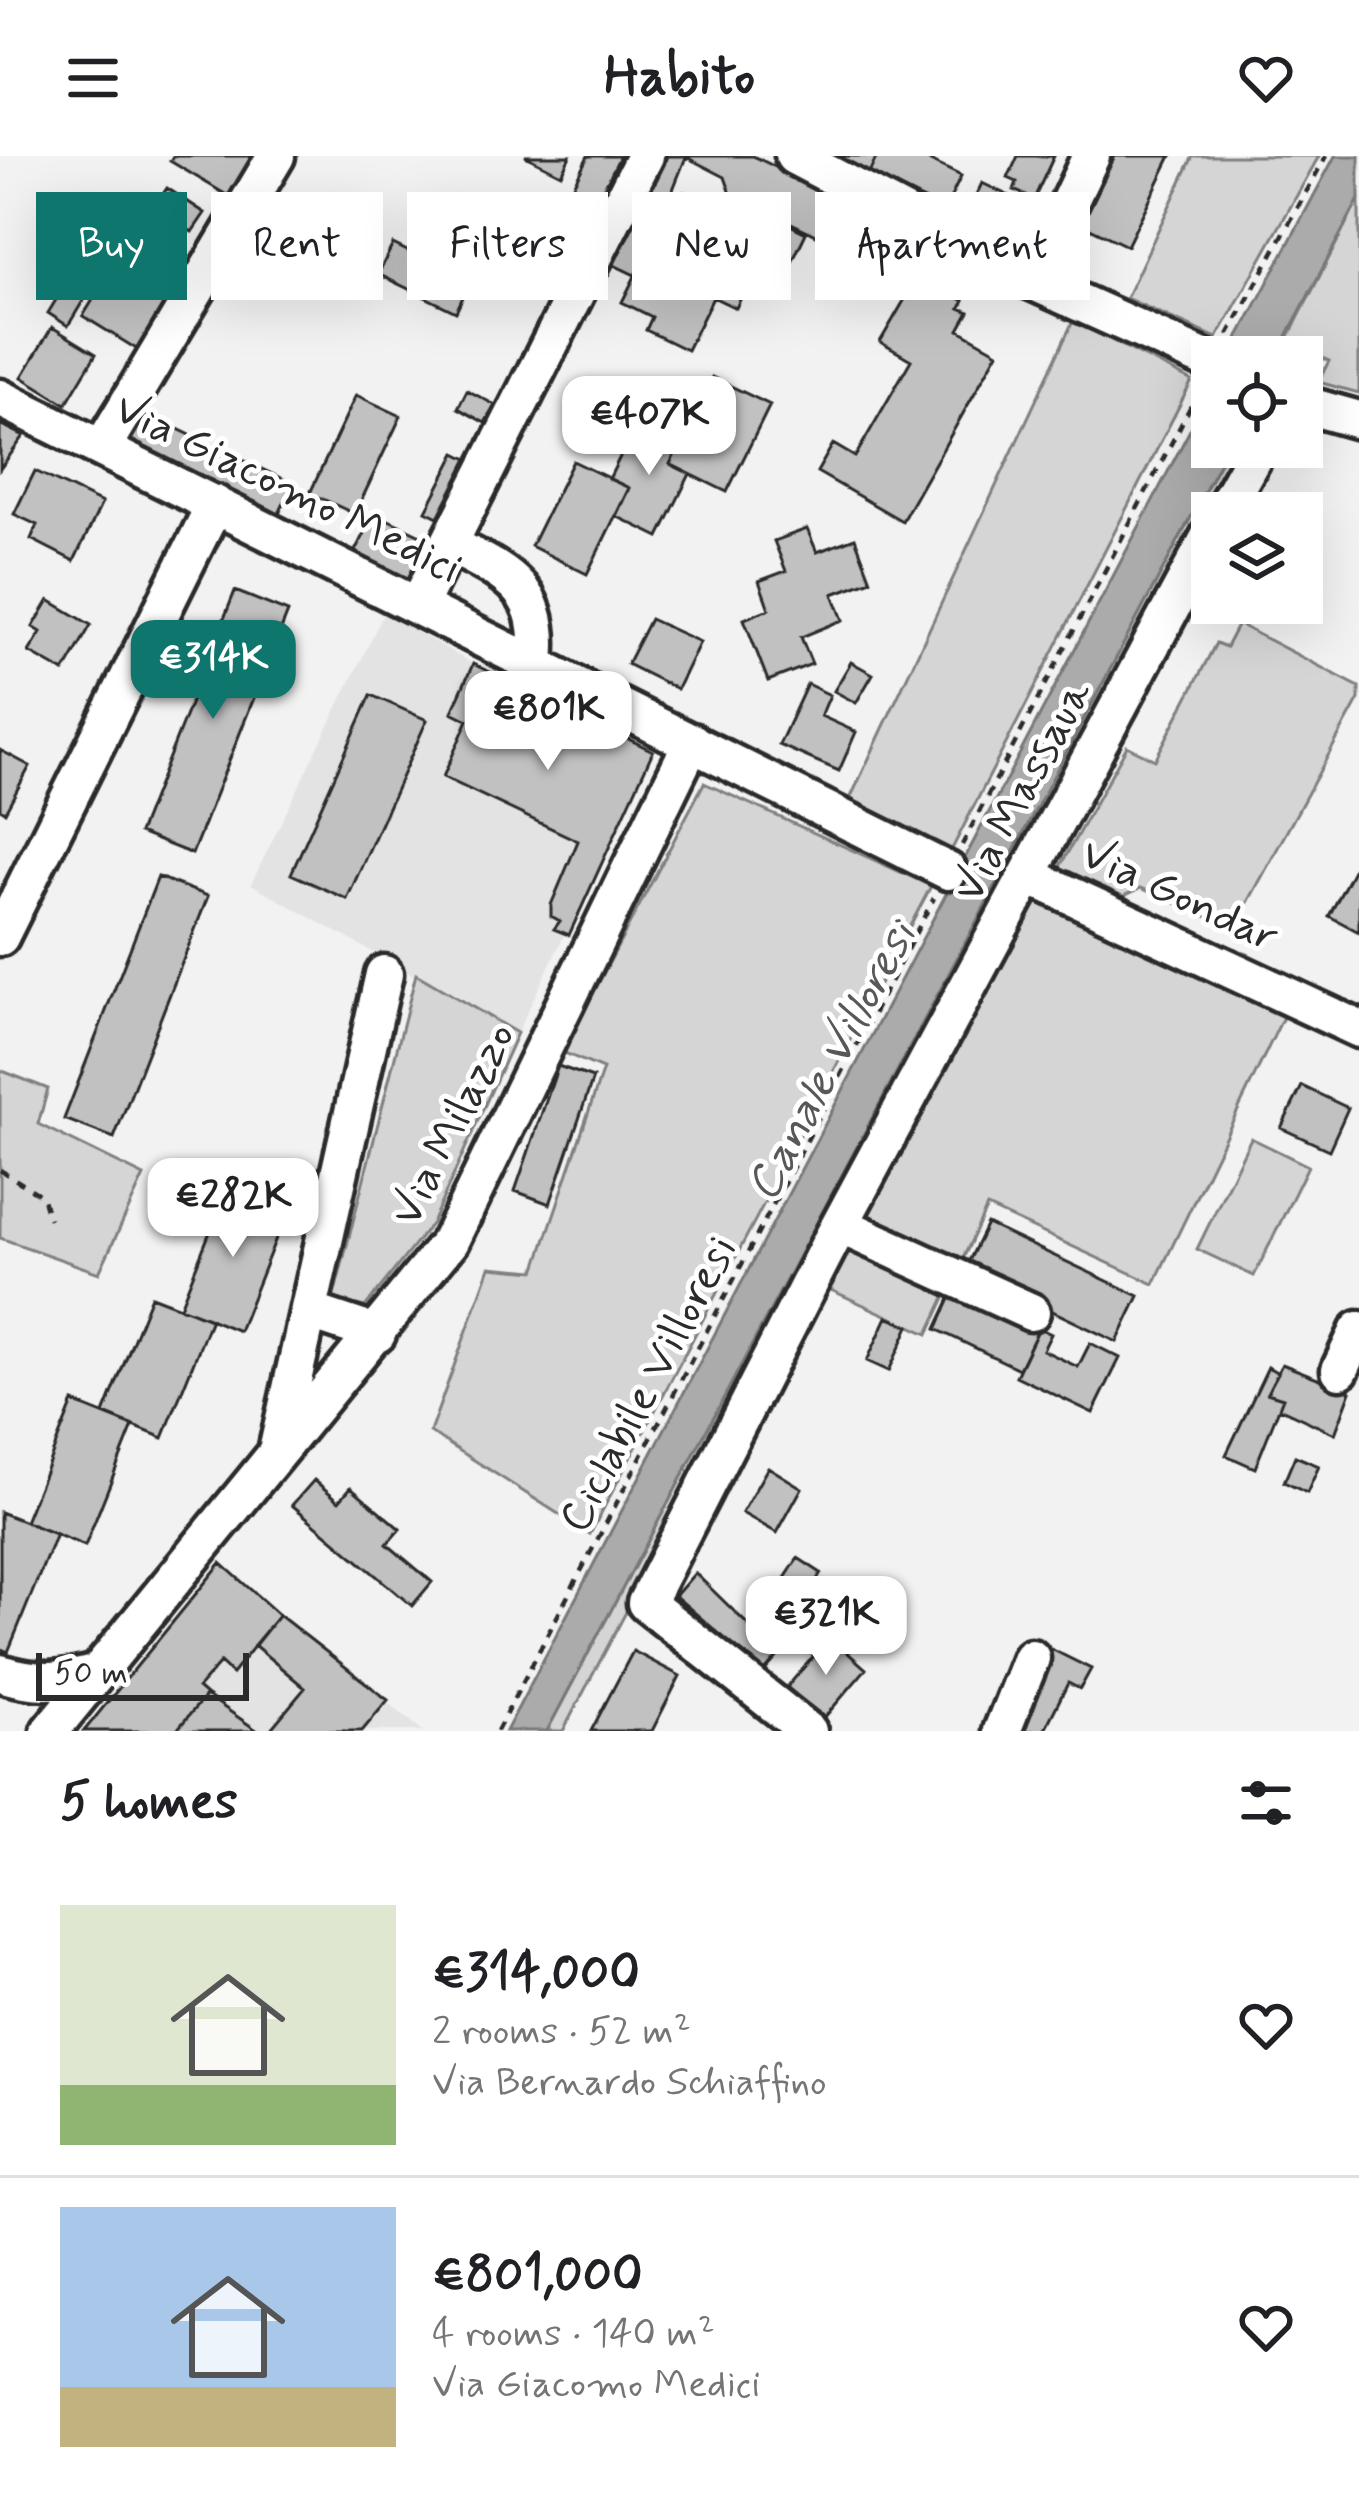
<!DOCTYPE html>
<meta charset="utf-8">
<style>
body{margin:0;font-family:Mynerve,sans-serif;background:#f6f6f6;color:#202124;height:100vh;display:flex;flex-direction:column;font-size:45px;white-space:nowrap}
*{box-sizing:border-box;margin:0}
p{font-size:39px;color:#757577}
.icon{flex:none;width:66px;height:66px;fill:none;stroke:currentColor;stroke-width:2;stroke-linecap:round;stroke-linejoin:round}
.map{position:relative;height:1575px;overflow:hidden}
.side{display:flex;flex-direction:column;background:#fff;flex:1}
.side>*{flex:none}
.hud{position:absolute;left:36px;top:36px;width:1287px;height:108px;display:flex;gap:24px}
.fabs{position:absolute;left:1191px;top:180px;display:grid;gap:24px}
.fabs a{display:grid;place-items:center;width:132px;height:132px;border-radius:0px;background:#fff;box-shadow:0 12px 48px #0002;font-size:60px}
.scale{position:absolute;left:36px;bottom:30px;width:213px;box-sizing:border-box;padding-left:12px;border:6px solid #2b2b2b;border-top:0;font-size:33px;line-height:42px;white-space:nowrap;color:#2b2b2b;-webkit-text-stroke:9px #fff;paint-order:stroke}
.price{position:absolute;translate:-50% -102px;padding:0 27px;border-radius:24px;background:#fff;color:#222;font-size:39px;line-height:78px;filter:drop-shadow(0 3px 6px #0008)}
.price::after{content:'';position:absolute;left:50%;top:72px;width:36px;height:27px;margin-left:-18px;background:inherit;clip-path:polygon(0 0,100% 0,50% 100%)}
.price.on{background:#0f766e;color:#fff}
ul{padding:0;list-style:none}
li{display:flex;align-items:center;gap:36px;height:300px;padding:0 60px}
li+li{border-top:3px solid #e0e0e0}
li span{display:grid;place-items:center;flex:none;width:336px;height:240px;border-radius:0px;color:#555}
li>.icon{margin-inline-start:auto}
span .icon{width:144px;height:144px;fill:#fffc;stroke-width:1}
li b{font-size:51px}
h2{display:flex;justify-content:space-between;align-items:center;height:144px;padding:0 60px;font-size:51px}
.tag{padding:0 42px;border-radius:0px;background:#fff;box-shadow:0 12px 48px #0002;font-size:42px;line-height:108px}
.tag.on{background:#0f766e;color:#fff}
header{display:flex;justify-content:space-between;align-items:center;height:156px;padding:0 60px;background:#fff;font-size:54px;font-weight:800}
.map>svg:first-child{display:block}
.built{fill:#e3e3e3}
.green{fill:#d5d5d5;stroke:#808080;stroke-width:3}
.water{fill:#ababab;stroke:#787878;stroke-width:3}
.building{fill:#c1c1c1;stroke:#2b2b2b;stroke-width:3}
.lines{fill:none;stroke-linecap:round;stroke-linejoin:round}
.minor-casing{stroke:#2b2b2b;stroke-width:45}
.path{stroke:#2b2b2b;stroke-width:4.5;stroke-dasharray:9 9;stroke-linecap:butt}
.minor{stroke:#fff;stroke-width:36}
.labels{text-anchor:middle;stroke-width:10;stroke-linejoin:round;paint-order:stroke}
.street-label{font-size:45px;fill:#2b2b2b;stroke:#fff}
.water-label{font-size:48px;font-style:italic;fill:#585858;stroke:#fff}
</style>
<header><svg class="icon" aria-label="menu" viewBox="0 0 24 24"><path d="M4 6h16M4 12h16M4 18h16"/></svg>Habito<svg class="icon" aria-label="heart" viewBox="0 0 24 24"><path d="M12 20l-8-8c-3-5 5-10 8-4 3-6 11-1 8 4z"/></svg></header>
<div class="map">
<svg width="1359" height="1575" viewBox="0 0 1359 1575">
<rect width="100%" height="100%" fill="#f2f2f2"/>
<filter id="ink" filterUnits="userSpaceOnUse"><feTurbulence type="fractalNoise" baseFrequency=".00833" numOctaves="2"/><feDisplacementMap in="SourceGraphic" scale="24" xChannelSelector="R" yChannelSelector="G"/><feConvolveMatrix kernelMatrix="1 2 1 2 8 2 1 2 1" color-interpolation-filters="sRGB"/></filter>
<g filter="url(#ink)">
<!-- built -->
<path class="built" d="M 384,457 L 473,508 L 653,595 L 517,877 L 251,728 Z
M 279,1459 L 423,1575 L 84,1575 Z"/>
<!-- green -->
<path class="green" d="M 1193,0 L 1319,0 L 1217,182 L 1126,142 Z
M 1359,43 L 1359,237 L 1318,226 L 1329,205 L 1286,186 Z
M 1073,165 L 1192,225 L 951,695 L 850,643 Z
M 1228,291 L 1243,291 L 563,1575 L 547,1575 Z
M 1238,468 L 1359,531 L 1359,543 L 1234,772 L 1141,732 L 1113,745 L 1058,714 L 1127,590 L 1155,604 L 1216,487 L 1226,491 Z
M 704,627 L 931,730 L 590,1378 L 430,1276 L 490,1111 L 535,1115 L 603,913 L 562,896 Z
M 1043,740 L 1285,857 L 1154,1128 L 987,1051 L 928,1178 L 820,1129 L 1020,751 Z
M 416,818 L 517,877 L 432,1067 L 365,1151 L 333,1144 Z
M 0,914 L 48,933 L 38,968 L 144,1020 L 99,1117 L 0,1082 Z
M 1251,982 L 1308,1010 L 1254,1120 L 1197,1093 Z"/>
<!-- water -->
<path class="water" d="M 1335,0 L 1359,0 L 1359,43 L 1276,201 L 1228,201 Z
M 1212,232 L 1212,291 L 1228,291 L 547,1575 L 506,1575 Z"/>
<!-- building -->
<path class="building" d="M 173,0 L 254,0 L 230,41 L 170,5 Z
M 525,0 L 570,0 L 561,18 Z
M 588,0 L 620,0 L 597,46 L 571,33 Z
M 667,0 L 753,0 L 855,50 L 837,89 L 731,38 L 725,21 L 686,1 L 660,66 L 638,56 Z
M 833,0 L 877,0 L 869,17 Z
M 877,0 L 920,0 L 961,20 L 945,54 L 869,17 Z
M 1018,0 L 1054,0 L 1034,43 L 1014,34 L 1017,26 L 1008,22 Z
M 1115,0 L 1171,0 L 1127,90 L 1082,68 Z
M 982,27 L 1026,48 L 1009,86 L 964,65 Z
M 167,32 L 205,57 L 192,76 L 181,69 L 169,87 L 142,69 Z
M 684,36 L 719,53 L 679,134 L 638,114 L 635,119 L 612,108 L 638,56 L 669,66 Z
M 855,50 L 892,66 L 859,140 L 845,134 L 856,108 L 833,98 Z
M 756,52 L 806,77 L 785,121 L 772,115 L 789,80 L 774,73 L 736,152 L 713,141 Z
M 710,72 L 740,87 L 687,194 L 646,174 L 652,161 L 622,146 L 638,114 L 679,134 Z
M 96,78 L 116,90 L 68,170 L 48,157 Z
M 393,88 L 470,126 L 456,156 L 378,118 Z
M 115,108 L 169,142 L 138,194 L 83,160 Z
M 919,119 L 964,145 L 960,152 L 969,156 L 959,174 L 998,196 L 902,365 L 817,316 L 833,288 L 855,301 L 911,204 L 880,186 Z
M 52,171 L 96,198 L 66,248 L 22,221 Z
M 712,221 L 770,249 L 727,336 L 670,308 Z
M 467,234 L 495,249 L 485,267 L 458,252 Z
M 356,239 L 401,260 L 355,358 L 310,337 Z
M 136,253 L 293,328 L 278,360 L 121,285 Z
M 639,262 L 682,284 L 670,308 L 690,318 L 659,381 L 616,360 L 629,332 L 609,323 Z
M 0,268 L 24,280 L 0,313 Z
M 456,297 L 468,303 L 438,361 L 426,355 Z
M 573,305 L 629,332 L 587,418 L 531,390 Z
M 35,315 L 102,347 L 74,405 L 31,383 L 37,369 L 14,358 Z
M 374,357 L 431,384 L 410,426 L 353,399 Z
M 807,373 L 817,396 L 855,382 L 871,424 L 833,438 L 843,464 L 801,481 L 812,508 L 768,525 L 744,463 L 769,453 L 759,425 L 786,415 L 774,385 Z
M 235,435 L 288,456 L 192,698 L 139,677 Z
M 49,444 L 91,469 L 64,516 L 29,496 L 41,476 L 33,471 Z
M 650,463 L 700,486 L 677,533 L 627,508 Z
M 851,506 L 873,518 L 856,547 L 834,535 Z
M 473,508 L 653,595 L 569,779 L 554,773 L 560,765 L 551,760 L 551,749 L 578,685 L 443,621 L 468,564 L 452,556 Z
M 807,528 L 830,539 L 821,560 L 856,576 L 839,615 L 779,589 Z
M 371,539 L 427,564 L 347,743 L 291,718 Z
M 0,594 L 30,610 L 5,656 L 0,653 Z
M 1359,703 L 1359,776 L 1329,760 Z
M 158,721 L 208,740 L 114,982 L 64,963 Z
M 558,910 L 593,922 L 550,1048 L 515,1035 Z
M 1302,930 L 1348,952 L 1329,994 L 1281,972 Z
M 227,1033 L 286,1057 L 239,1175 L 180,1151 Z
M 987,1068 L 1139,1140 L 1117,1186 L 965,1113 Z
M 955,1132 L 1039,1172 L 1019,1213 L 936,1173 Z
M 151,1140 L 211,1163 L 163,1282 L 104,1258 Z
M 887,1161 L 909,1170 L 889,1215 L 867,1205 Z
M 1039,1172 L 1051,1178 L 1043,1194 L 1078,1211 L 1090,1187 L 1120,1202 L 1093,1257 L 1016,1220 Z
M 1282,1208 L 1351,1235 L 1335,1278 L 1279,1252 L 1283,1242 L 1267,1237 Z
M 1268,1211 L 1278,1217 L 1267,1237 L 1283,1242 L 1255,1312 L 1226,1299 Z
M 73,1246 L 133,1270 L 85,1390 L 25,1366 Z
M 1295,1300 L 1319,1310 L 1307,1337 L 1284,1326 Z
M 768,1311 L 802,1332 L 777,1377 L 742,1357 Z
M 314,1324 L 339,1345 L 351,1331 L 400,1373 L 387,1388 L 432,1426 L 412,1450 L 292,1349 Z
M 0,1356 L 56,1378 L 8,1496 L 0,1492 Z
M 798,1402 L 821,1417 L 804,1445 L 780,1430 Z
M 221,1407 L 279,1459 L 232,1518 L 220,1507 L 198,1532 L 206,1539 L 176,1575 L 84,1575 Z
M 695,1417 L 779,1499 L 764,1516 L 675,1440 Z
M 279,1459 L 388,1544 L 362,1575 L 269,1575 L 305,1532 L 254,1489 Z
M 830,1481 L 866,1513 L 823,1563 L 787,1531 Z
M 1051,1493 L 1091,1513 L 1080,1533 L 1068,1527 L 1044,1575 L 1010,1575 Z
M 633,1495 L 680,1520 L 652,1575 L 591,1575 Z
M 206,1539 L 258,1575 L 176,1575 Z"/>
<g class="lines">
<!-- minor casing -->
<g class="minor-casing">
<path id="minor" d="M 794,0 L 1032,125 L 1212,206
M 1032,125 L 1091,0
M 0,242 L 948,715
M 1302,248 L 1359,264
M 103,290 L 276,0
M 1222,357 L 1259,291
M 449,388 C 507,418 544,432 536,505
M 418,449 L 645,0
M 1029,720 L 1359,873
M 0,781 L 215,348
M 840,1069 L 1031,1156
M 311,1156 L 377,1178
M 1340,1214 L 1359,1174
M 278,1291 L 384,818
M 0,1517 C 36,1528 61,1527 97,1517
M 50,1575 L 450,1085 L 692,586
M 808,1575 L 646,1447 L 829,1089 L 1212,376
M 1002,1575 L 1031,1502"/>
</g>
<!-- path -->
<path class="path" d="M 1228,179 L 1326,0
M 962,689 L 1198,236
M 0,1014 L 42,1040 L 49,1063
M 497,1575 L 934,742"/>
<!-- minor -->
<use href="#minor" class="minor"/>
</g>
</g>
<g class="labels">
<!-- street labels -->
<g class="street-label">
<text transform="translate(289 330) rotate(26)" y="16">Via Giacomo Medici</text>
<text transform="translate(1020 634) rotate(-62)" y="16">Via Massaua</text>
<text transform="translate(1181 737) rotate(25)" y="16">Via Gondar</text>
<text transform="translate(451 967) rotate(-63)" y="16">Via Milazzo</text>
<text transform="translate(646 1227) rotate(-62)" y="16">Ciclabile Villoresi</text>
</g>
<!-- water labels -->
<g class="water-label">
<text transform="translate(829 904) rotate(-62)" y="17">Canale Villoresi</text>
</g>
</g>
</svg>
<div class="fabs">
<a><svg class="icon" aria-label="locate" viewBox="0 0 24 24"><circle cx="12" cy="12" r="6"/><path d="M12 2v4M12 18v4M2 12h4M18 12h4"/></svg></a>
<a><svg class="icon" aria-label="layers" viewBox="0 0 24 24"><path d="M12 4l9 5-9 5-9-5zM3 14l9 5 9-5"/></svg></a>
</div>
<div class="scale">50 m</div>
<b class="price" style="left:649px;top:322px">€407K</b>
<b class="price on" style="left:213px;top:566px">€314K</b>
<b class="price" style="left:548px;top:617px">€801K</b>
<b class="price" style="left:233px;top:1104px">€282K</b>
<b class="price" style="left:826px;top:1522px">€321K</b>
<div class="hud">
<a class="tag on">Buy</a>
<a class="tag">Rent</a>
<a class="tag">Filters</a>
<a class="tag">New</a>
<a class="tag">Apartment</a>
</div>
</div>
<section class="side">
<h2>5 homes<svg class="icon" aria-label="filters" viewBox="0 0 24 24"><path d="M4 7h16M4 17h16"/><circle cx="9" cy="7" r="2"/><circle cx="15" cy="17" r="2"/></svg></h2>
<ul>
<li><span style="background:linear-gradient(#dfe7d0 75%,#8fb573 0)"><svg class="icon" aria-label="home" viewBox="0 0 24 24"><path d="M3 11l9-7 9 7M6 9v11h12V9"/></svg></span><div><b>€314,000</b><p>2 rooms · 52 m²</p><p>Via Bernardo Schiaffino</p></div><svg class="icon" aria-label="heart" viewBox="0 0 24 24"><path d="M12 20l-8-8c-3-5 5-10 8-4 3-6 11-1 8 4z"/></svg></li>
<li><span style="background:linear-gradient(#a9c7e8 75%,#c2b280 0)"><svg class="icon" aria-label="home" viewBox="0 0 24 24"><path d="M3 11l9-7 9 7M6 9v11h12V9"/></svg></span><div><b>€801,000</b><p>4 rooms · 140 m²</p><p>Via Giacomo Medici</p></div><svg class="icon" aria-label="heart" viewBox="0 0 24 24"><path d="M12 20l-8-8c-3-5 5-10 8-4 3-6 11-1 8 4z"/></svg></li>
</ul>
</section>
